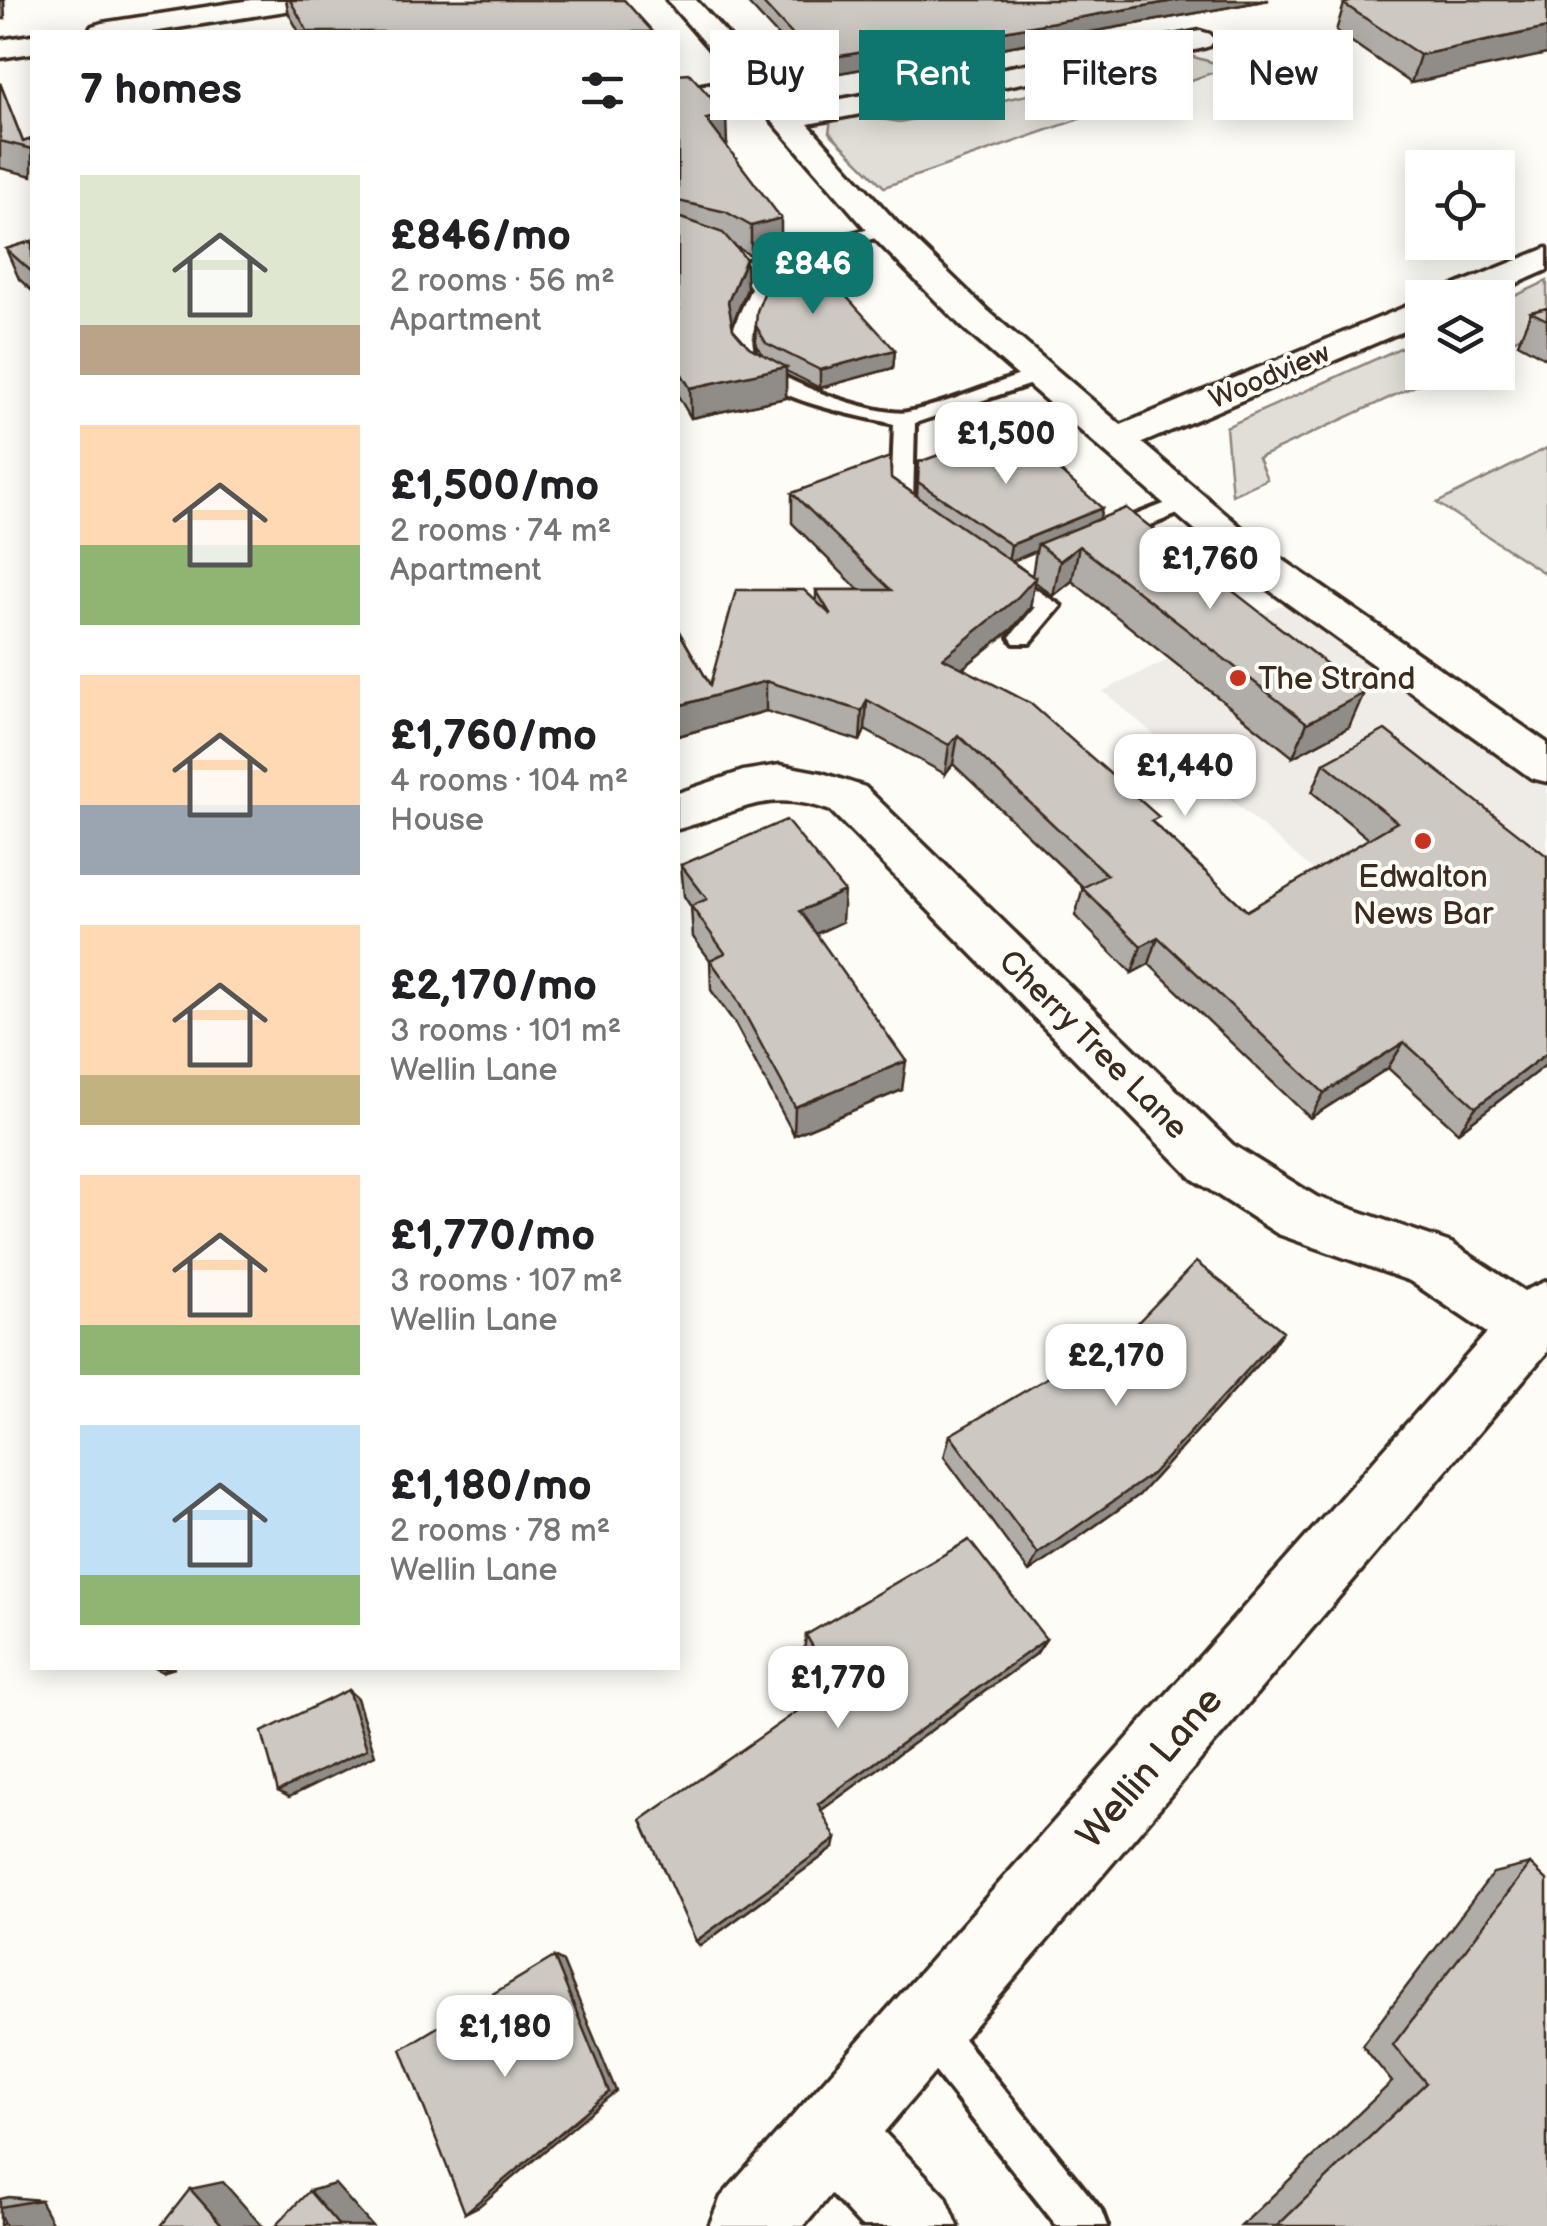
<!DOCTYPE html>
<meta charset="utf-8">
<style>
body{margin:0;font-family:"Balsamiq Sans",sans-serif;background:#f6f6f6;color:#202124;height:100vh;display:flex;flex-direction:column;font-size:38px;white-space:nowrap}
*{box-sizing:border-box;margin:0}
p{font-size:32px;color:#757577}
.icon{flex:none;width:55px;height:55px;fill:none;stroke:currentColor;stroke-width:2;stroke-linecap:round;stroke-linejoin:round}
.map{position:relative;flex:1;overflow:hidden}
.drawer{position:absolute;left:30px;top:30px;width:650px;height:1640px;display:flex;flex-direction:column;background:#fff;border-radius:0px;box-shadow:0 5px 25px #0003}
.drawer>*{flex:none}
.top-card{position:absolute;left:710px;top:30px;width:685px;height:90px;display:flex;gap:20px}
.tools{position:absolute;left:1405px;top:150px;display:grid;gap:20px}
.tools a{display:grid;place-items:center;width:110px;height:110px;border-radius:0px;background:#fff;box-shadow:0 5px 25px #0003;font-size:50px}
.price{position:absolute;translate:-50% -85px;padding:0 22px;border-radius:20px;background:#fff;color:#222;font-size:32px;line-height:65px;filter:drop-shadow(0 2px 5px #0008)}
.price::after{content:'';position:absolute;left:50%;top:60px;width:30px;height:22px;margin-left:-15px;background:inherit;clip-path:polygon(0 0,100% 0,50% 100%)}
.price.on{background:#0f766e;color:#fff}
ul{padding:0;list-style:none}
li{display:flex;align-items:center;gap:30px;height:250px;padding:0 50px}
li span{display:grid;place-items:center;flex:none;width:280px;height:200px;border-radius:0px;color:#555}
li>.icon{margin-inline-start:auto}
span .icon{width:120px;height:120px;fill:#fffc;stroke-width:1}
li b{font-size:42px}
h2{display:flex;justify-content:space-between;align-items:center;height:120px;padding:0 50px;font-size:42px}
.chip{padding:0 35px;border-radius:0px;background:#fff;box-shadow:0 5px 25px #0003;font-size:35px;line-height:90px}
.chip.on{background:#0f766e;color:#fff}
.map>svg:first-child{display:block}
.built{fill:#efece7}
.green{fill:#e1ded7;stroke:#8e847a;stroke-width:2.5}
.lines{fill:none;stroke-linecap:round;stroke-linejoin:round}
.lane-casing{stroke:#3b2a1e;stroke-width:8}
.street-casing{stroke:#3b2a1e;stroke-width:7}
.lane{fill:#fdfcf7;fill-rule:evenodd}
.street{fill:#fdfcf7;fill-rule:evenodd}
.wall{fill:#b0aca7;stroke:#3b2a1e;stroke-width:2.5;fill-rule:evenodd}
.shaded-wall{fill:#908c88;stroke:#3b2a1e;stroke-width:2.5}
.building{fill:#cdc8c2;stroke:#3b2a1e;stroke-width:2.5}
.poi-dot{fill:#c8321e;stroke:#fdfcf7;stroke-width:4}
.labels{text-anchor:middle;stroke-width:8;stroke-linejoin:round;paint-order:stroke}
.far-street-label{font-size:28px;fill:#3b2a1e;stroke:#fdfcf7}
.poi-label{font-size:32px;fill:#3b2a1e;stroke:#fdfcf7;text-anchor:start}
.street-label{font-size:32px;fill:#3b2a1e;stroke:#fdfcf7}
.near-street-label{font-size:38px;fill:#3b2a1e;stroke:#fdfcf7}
</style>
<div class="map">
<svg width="1547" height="2226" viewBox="0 0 1547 2226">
<rect width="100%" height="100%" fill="#fdfcf7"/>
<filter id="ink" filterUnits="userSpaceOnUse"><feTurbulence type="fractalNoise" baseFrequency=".01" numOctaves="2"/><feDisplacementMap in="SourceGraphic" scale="20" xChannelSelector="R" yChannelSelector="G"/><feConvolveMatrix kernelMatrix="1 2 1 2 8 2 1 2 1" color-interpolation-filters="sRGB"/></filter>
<g filter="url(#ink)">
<!-- built -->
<path class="built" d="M 1286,603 L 1547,788 L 1547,1069 L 1103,691 Z"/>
<!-- green -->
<path class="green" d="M 1172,51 L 1229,67 L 884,187 L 829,132 L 831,120 L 855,115 L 900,122 L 1150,69 L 1148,55 Z
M 1547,281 L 1547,324 L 1498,347 L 1498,304 Z
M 1422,338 L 1422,372 L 1443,373 L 1258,458 L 1267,479 L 1232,495 L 1226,427 Z
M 1547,448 L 1547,575 L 1437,503 Z"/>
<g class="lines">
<!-- lane casing -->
<g class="lane-casing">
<path id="lane" d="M 753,76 L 759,78 L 759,84 L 678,100 L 678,90 Z
M 885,225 L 894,230 L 891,234 L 757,269 L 769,288 C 763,308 746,332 755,353 C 767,380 882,418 908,412 C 950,403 991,384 1032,371 L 1039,369 L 1049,375 L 1046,379 L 915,423 L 913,503 L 929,516 L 918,523 L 891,505 L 894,424 C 853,414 732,395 732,339 C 733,322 745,304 751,288 L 737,267 L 739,263 Z
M 1187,495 L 1195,497 L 1198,502 L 1195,507 L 1114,540 L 1098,540 L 1095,535 L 1098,530 Z
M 1001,566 L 1061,606 L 1030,643 L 1014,643 L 1010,637 L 1035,607 L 993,578 L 990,573 Z
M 925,2004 L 940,2010 L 1101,2210 L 1107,2226 L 1057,2226 L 910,2040 L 904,2025 L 910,2010 Z"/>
</g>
<!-- street casing -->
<g class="street-casing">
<path id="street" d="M 251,0 L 318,0 L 304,8 L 152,32 L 88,32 L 92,26 L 102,23 Z
M 667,0 L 696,0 L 794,108 L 1200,31 L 1210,34 L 1214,40 L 1210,46 L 1200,49 L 808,124 L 897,223 L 988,311 L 1121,425 L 1422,300 L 1422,323 L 1142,443 L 1263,546 L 1547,743 L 1547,782 L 1531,778 L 1233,564 L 962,327 L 873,237 Z
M 32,35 L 32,53 L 0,58 L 0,40 Z
M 1547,248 L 1547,270 L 1484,298 L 1436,298 L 1441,291 Z
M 780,765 L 822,773 L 865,787 L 1233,1145 L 1317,1197 L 1451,1243 L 1524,1291 L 1547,1281 L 1547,1352 L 884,2132 L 946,2197 L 958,2226 L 861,2226 L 831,2194 L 804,2226 L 709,2226 L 721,2197 L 1487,1333 L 1410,1281 L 1278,1234 L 1193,1179 L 831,811 C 765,787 739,813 678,829 L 678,793 L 743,771 Z"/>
</g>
<!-- lane -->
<use href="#lane" class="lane"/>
<!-- street -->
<use href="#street" class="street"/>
</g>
<!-- wall -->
<path class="wall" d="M 286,0 L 624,0 L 653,32 L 299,32 L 289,14 Z
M 745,0 L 1269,0 L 918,63 L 914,60 L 816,77 Z
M 1547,0 L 1411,83 L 1336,31 L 1344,4 Z
M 678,74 L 727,144 L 725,144 L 781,248 L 751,256 L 735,246 L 747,289 L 732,324 L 733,329 L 749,347 L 763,355 L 756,344 L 756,326 L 768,282 L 763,272 L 763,254 L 822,286 L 895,350 L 893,368 L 820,388 L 786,371 L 786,398 L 691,418 L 678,396 Z
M 0,83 L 23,142 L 32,139 L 32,176 L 0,168 Z
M 32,241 L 32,291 L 19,279 L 6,249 Z
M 1547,308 L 1547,359 L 1518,343 L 1531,312 Z
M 919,462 L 1100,519 L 1349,727 L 1293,757 L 1072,581 L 1053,596 L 1034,581 L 1030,608 L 1012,629 L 963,668 L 1156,825 L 1247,911 L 1369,839 L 1312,792 L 1324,763 L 1547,856 L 1547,1064 L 1458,1132 L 1388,1068 L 1310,1118 L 1149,964 L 1132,973 L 1075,916 L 1083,887 L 953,764 L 945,774 L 865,730 L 860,741 L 766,711 L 678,736 L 678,630 L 710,685 L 816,601 L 816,590 L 859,590 L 792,523 L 792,493 L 891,478 L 917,496 ZM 1036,551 L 1032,576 L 1012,561 Z
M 681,865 L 842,922 L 816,934 L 902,1090 L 794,1135 L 734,1022 L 711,990 L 710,960 L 693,937 L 691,907 L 684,896 Z
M 1119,1342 L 1266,1355 L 1139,1495 L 1029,1572 L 944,1457 L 950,1435 Z
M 806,1635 L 1046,1639 L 1036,1654 L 821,1810 L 834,1848 L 700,1946 L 827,1690 L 804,1651 Z
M 1530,1864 L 1547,2226 L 1241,2226 L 1392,2082 L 1362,2045 L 1493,1873 Z
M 9,2197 L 40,2200 L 0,2226 L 0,2199 Z"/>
<!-- shaded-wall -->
<path class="shaded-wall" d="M 0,0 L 4,0 L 5,19 L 0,19 Z
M 1179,0 L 1269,0 L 918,63 L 919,46 Z
M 1547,28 L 1547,54 L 1411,83 L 1420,55 Z
M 916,43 L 914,60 L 816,77 L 816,60 Z
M 726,115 L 727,144 L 707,148 L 706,119 Z
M 781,218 L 781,248 L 751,256 L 751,226 Z
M 746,259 L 747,289 L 729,332 L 728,302 Z
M 895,350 L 893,368 L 820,388 L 820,370 Z
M 786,367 L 786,398 L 691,418 L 690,388 Z
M 1102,508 L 1098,526 L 1038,544 L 1036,551 L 1008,563 L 1011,545 Z
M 1079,546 L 1072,581 L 1053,596 L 1060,561 Z
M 1035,578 L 1030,608 L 1012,629 L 939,687 L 943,658 Z
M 766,681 L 766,711 L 678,736 L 678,706 Z
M 1364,693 L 1349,727 L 1293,757 L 1307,723 Z
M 867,700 L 865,730 L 860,741 L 862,711 Z
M 958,735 L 953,764 L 945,774 L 949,745 Z
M 844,891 L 842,922 L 800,941 L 800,911 Z
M 1158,937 L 1149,964 L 1132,973 L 1141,946 Z
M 1404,1042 L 1388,1068 L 1310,1118 L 1324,1093 Z
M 1547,1053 L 1547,1064 L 1458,1132 L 1476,1107 Z
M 906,1061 L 902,1090 L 794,1135 L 795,1107 Z
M 1283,1331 L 1266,1355 L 1139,1495 L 1029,1572 L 1038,1554 Z
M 1046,1639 L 1036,1654 L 816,1814 L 818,1804 Z
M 155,1668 L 175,1668 L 162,1672 Z
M 348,1690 L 357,1698 L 375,1755 L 289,1797 L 278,1791 Z
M 836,1839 L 834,1848 L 700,1946 L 696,1941 Z
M 554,1957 L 563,1962 L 616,2091 L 479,2206 L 465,2213 Z
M 223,2182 L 262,2226 L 223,2226 L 190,2189 Z
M 335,2184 L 372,2226 L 339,2226 L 309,2191 Z
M 40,2200 L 54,2226 L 5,2226 L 0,2215 L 0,2207 Z"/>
<!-- building -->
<path class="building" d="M 290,0 L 624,0 L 653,32 L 308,32 Z
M 760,0 L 1179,0 L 919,46 L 916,43 L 816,60 Z
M 1354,0 L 1547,0 L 1547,28 L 1420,55 L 1344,4 Z
M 689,73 L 726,115 L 706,119 L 781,218 L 751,226 L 726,212 L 678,201 L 678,74 Z
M 0,83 L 23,142 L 32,139 L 32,149 L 0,141 Z
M 678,217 L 723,233 L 746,259 L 728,302 L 733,329 L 749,347 L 786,367 L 690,388 L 678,368 L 678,309 L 679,309 L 678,306 Z
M 32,241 L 32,272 L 6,249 Z
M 793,246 L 822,286 L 834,283 L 895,350 L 820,370 L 766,343 L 756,326 L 757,311 L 773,271 L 763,254 Z
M 1547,308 L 1547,320 L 1531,312 Z
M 1012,429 L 1102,508 L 1011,545 L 918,482 L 919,462 Z
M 890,457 L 891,478 L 1035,578 L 1016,599 L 943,658 L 1030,703 L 1159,817 L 1151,821 L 1247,911 L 1397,822 L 1324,763 L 1385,730 L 1547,856 L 1547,1053 L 1476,1107 L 1404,1042 L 1324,1093 L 1158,937 L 1141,946 L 1082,888 L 1107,875 L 958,735 L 949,745 L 867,700 L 862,711 L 766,681 L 678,706 L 678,630 L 710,685 L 736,590 L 804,590 L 831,615 L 816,590 L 891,590 L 792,493 Z
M 1126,508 L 1364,693 L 1307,723 L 1079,546 L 1060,561 L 1038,544 Z
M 786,820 L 844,891 L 800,911 L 906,1061 L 795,1107 L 733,992 L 710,960 L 725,953 L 691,906 L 707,899 L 681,865 Z
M 1196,1262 L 1283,1331 L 1152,1474 L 1038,1554 L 950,1435 L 1115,1338 L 1119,1342 Z
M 969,1540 L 1046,1639 L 818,1804 L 836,1839 L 696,1941 L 641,1820 L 835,1685 L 806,1635 Z
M 348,1690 L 367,1749 L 278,1791 L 262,1732 Z
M 1530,1864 L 1547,1880 L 1547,2226 L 1277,2226 L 1426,2083 L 1393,2045 Z
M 554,1957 L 609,2092 L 465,2213 L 401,2049 Z
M 190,2189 L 223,2226 L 161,2226 Z
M 309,2191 L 339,2226 L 275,2226 Z"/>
</g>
<!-- markers -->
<g class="poi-dot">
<circle cx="1238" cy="678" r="10"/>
<circle cx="1423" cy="841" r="10"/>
</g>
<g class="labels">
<!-- far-street labels -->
<g class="far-street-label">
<text transform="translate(1269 375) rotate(-23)" y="10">Woodview</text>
</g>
<!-- poi labels -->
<g class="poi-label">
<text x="1258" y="689">The Strand</text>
<text x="1423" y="887" text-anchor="middle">Edwalton<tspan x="1423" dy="37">News Bar</tspan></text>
</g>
<!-- street labels -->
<g class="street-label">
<text transform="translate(1094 1044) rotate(45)" y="11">Cherry Tree Lane</text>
</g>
<!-- near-street labels -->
<g class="near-street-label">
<text transform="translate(1149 1767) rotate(-49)" y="13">Wellin Lane</text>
</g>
</g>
</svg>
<div class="tools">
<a><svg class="icon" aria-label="locate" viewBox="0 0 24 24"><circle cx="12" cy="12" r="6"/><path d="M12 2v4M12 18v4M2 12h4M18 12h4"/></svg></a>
<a><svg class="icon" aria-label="layers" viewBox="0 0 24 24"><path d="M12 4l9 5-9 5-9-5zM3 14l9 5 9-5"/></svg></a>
</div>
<b class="price on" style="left:813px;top:317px">£846</b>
<b class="price" style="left:1006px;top:487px">£1,500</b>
<b class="price" style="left:1210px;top:612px">£1,760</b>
<b class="price" style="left:1185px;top:819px">£1,440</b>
<b class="price" style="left:1116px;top:1409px">£2,170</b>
<b class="price" style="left:838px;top:1731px">£1,770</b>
<b class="price" style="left:505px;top:2080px">£1,180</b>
<div class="top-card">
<a class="chip">Buy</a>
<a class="chip on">Rent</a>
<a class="chip">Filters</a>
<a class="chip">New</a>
</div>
<section class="drawer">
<h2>7 homes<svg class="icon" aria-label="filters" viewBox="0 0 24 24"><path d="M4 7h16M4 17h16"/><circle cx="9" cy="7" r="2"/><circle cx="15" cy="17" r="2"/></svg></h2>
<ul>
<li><span style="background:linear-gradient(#dfe7d0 75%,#b9a48a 0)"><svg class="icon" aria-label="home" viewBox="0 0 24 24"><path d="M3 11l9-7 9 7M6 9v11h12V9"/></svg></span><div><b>£846/mo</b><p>2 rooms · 56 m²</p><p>Apartment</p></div></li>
<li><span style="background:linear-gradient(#ffd9b3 60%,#8fb573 0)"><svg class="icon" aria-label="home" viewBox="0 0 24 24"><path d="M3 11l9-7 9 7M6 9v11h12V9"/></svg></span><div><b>£1,500/mo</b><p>2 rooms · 74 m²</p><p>Apartment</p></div></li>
<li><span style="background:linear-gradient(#ffd9b3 65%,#9aa5b1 0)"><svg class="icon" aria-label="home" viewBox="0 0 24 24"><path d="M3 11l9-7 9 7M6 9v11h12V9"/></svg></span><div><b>£1,760/mo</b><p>4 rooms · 104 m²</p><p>House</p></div></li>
<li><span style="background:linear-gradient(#ffd9b3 75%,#c2b280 0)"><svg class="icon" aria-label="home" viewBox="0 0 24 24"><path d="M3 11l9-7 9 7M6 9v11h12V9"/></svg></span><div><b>£2,170/mo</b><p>3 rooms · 101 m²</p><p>Wellin Lane</p></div></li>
<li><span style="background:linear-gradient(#ffd9b3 75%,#8fb573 0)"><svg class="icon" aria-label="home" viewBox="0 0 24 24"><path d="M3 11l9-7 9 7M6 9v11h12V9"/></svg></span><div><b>£1,770/mo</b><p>3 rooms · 107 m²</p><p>Wellin Lane</p></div></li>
<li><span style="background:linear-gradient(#bfe0f5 75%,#8fb573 0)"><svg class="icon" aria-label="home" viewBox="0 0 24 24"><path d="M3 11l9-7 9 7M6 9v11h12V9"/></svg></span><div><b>£1,180/mo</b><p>2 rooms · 78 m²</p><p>Wellin Lane</p></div></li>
</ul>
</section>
</div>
